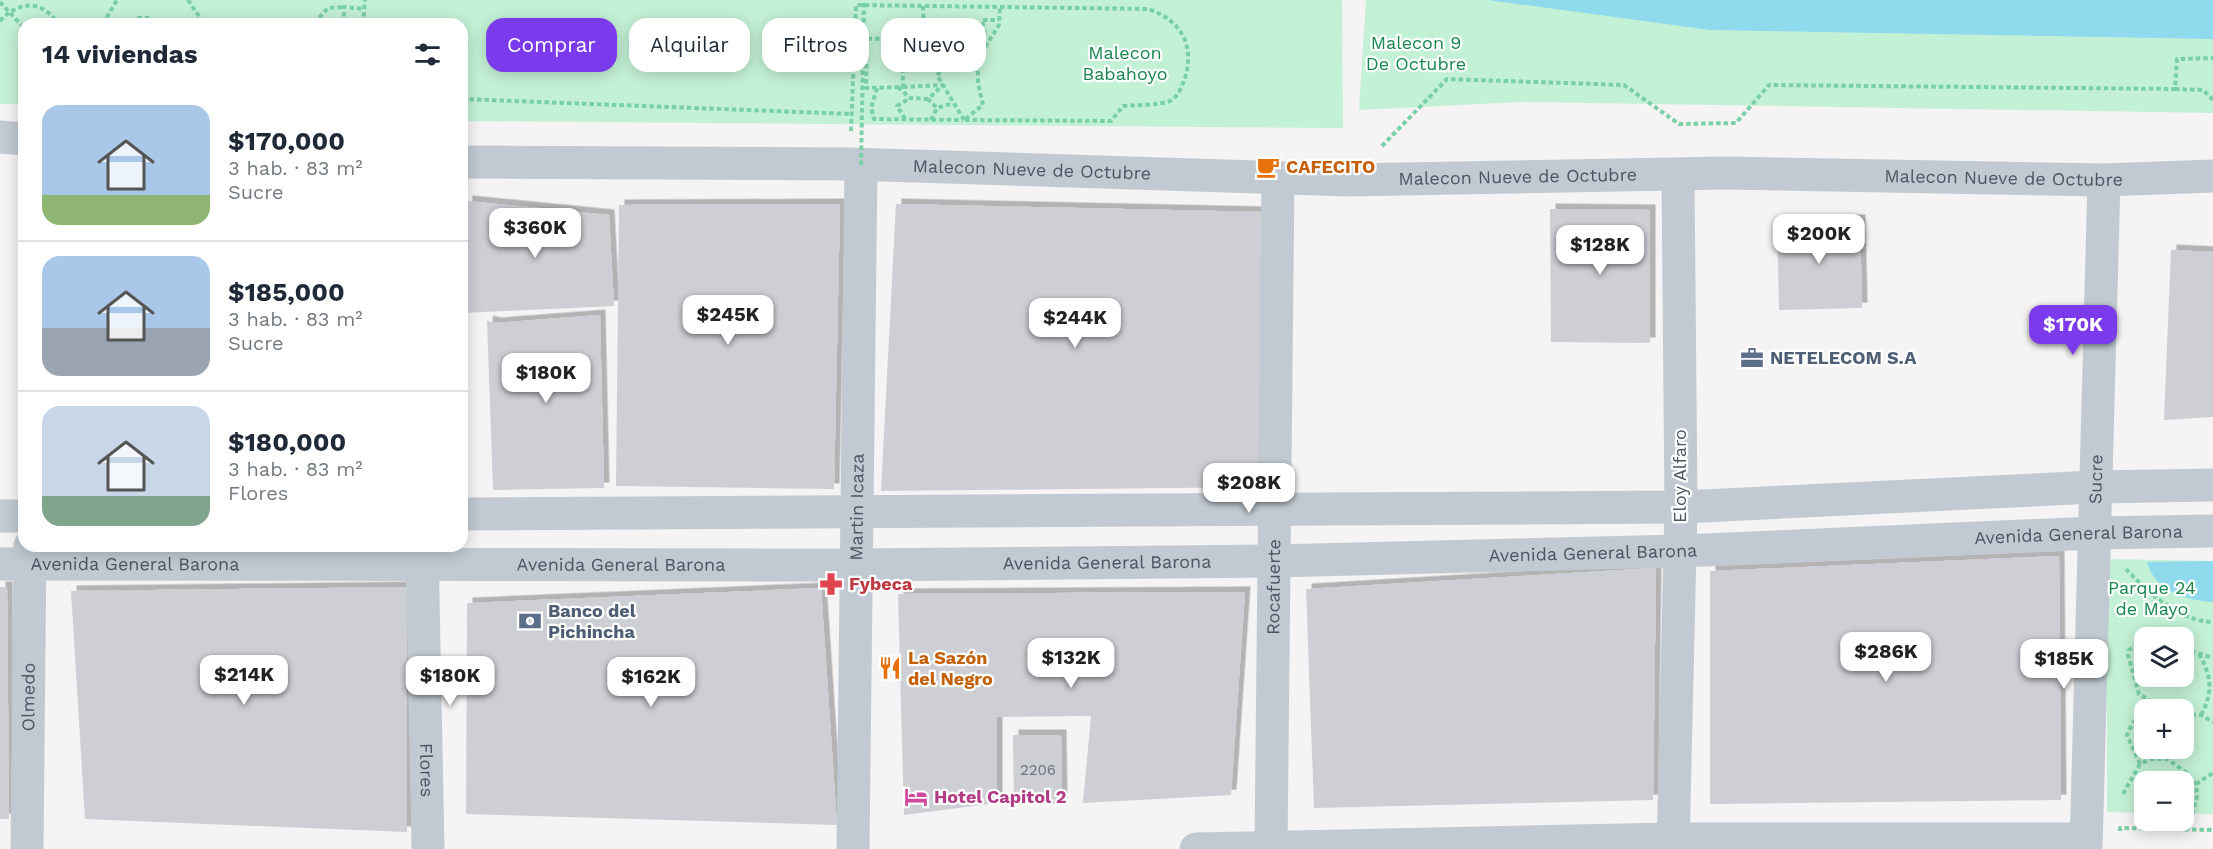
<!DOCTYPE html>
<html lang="es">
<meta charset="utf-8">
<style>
body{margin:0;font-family:"Work Sans",sans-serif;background:#f2f2f3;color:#1f2937;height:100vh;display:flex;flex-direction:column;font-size:22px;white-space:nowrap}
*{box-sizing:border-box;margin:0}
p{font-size:20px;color:#747a83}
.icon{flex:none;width:33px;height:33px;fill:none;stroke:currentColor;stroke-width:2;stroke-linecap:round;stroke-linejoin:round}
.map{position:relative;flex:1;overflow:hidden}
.panel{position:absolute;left:18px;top:18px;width:450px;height:534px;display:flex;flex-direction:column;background:#fff;border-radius:18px;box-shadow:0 3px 15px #0003}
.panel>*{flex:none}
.banner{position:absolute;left:486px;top:18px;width:570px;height:54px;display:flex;gap:12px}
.tools{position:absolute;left:2134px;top:627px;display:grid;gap:12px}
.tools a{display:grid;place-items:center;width:60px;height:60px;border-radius:12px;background:#fff;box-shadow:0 3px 15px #0003;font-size:30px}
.price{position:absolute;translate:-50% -51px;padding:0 14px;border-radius:12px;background:#fff;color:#222;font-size:20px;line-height:39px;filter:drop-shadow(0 2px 3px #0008)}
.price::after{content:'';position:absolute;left:50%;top:36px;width:18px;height:14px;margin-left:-9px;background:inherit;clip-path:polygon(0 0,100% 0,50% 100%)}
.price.current{background:#7c3aed;color:#fff}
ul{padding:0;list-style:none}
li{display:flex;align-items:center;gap:18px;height:150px;padding:0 24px}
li+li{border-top:2px solid #e0e1e3}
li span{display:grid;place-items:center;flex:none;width:168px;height:120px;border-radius:18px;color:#555}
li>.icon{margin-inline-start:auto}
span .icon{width:72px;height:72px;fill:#fffc;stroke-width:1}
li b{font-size:26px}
h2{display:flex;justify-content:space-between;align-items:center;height:72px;padding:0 24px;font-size:26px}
.pill{padding:0 21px;border-radius:18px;background:#fff;box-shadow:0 3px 15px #0003;font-size:21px;line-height:54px}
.pill.current{background:#7c3aed;color:#fff}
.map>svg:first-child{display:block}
.green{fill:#c3f1d5;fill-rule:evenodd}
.water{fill:#90daee}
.building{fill:#cdcfd5;filter:url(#shadow)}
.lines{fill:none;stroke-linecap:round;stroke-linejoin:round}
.path{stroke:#7ad0a6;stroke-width:4;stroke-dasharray:4.5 3;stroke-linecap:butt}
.minor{stroke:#c1cad2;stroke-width:33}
.path-bridge{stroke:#7ad0a6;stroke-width:4;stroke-dasharray:4.5 3;stroke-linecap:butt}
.labels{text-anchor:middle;stroke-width:4.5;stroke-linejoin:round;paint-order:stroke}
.number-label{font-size:15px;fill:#6b747e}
.park-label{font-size:18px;fill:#17864f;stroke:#fff}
.food-label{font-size:18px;font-weight:bold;fill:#c56008;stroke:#fff;text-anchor:start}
.street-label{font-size:18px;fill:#4a5661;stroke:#fff}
.service-label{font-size:18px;font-weight:bold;fill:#4e5e75;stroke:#fff;text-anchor:start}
.health-label{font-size:18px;font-weight:bold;fill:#be3a42;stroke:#fff;text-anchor:start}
.hotel-label{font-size:18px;font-weight:bold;fill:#b23c85;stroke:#fff;text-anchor:start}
</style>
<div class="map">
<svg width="2213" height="849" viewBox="0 0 2213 849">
<defs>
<filter id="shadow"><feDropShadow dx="5.5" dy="-5.5" stdDeviation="0" flood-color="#0004"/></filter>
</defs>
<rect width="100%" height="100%" fill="#f5f3f3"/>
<!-- green -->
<path class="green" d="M 0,0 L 1342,0 L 1343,128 L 462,121 L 462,24 L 24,24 L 24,104 L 0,104 Z
M 1366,0 L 1559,0 L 2213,18 L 2213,113 L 1521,102 L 1359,110 Z
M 2107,559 L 2213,561 L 2213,814 L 2184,814 L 2184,782 L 2145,782 L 2145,813 L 2107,812 ZM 2145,638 L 2184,638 L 2184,676 L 2145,676 ZM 2145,710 L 2184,710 L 2184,748 L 2145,748 Z"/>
<!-- water -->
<path class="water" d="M 1488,0 L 2213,0 L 2213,39 L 1710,30 Z
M 2213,561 L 2213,602 C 2187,601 2154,590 2147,562 Z"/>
<!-- building -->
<path class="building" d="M 467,201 L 609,215 L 614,306 L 462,313 Z
M 840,204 L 834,489 L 616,486 L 619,205 Z
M 896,204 L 1264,212 L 1265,487 L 881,491 Z
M 1550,209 L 1650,210 L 1650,343 L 1551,342 Z
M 1860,220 L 1862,308 L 1779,310 L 1777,221 Z
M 2171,250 L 2213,252 L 2213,417 L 2164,420 Z
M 600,315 L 604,488 L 493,490 L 487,321 L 496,323 Z
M 2059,556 L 2061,800 L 1710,804 L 1710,571 Z
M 1656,568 L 1653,800 L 1314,808 L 1306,589 Z
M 0,587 L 7,587 L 9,819 L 0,819 Z
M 407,587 L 407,832 L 85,819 L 71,591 Z
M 821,588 L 837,825 L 466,814 L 467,603 Z
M 1245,592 L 1231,795 L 1083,803 L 1091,716 L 997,717 L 997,803 L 904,815 L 898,594 Z
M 1013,735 L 1061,735 L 1062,804 L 1014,804 Z"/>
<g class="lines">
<!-- path -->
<path class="path" d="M 188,0 L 204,24
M 0,2 L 24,28
M 923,6 L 924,26 L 934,27 L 947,36 L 951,56
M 0,21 C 19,0 43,0 58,24
M 103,24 L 117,0
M 133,24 L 137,18 L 151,18 L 154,24
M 299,24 L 314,23 L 328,8 L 344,7
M 344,24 L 344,7 L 364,9
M 363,24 L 365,0
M 902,38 L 867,39 L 866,88 L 903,87 L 902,38 L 915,26 L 924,26
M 898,87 L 910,98 L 928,99
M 903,87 L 943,85 L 928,99 L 937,108 L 953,103
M 877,88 L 871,108 L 874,119 L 963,120
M 2175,89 L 2203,90 L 2213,100
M 462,99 L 851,114
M 905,119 L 897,106 L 910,98
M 931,120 L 937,108
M 964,120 L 937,75 L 948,66 L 951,56 L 962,54 L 969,43 L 985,34 L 982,20 L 999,20
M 851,131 L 856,5 L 1148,9 C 1181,20 1195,45 1185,78 C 1182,86 1178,97 1170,101 C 1161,105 1134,105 1123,106 L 1111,121 L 964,120 L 983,105 L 978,83 L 978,66 L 984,49 L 999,25 L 1000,7
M 1382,146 L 1447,79 L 1624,85 L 1679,124 L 1736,123 L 1769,85 L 2175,89 L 2177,59 L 2213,58
M 2126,569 C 2146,591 2181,622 2213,622
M 2145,641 L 2129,650 L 2128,655 L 2139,694 L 2154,703 L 2155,710
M 2184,649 L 2213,658
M 2199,654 C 2212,676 2213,693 2201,715
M 2184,714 L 2201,715 L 2213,722
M 2140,764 L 2127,735 L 2132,724 L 2141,714 L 2145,714
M 2196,784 L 2213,773
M 2123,794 L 2140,764 L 2151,759 L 2167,759 L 2187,773 L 2196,784 L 2197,796 L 2188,830
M 2120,831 L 2120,828 L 2213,830"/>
<!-- minor -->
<g class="minor">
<path d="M 0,137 L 24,139"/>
<path id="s1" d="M 462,162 L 851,164 L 1349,180 L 1727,173 L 2104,180 L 2213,176"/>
<path d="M 462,514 L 1681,507 L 2095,487 L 2213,485"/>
<path d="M 0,516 L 24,516"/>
<path id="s2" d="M 422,546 L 428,849"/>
<path id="s3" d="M 0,564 L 855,565 L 1274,561 L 1680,551 L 2093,533 L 2213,531"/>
<path id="s4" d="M 27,849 L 30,546"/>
<path id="s5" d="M 853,849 L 861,165"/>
<path d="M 1196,849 L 1673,839 L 2086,839"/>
<path id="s6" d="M 1271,849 L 1278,179"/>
<path d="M 1673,849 L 1681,507 L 1678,175"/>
<path id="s7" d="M 2086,849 L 2104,180"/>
</g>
<!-- path-bridge -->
<path class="path-bridge" d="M 861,165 L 864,0"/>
</g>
<!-- icons -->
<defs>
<g id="cafe-bare" transform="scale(1.8)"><path d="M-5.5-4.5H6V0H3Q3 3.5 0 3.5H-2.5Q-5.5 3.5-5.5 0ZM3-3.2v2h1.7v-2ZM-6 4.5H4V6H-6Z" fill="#e8710a" stroke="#fff" stroke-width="2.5" paint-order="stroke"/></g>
<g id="office-bare" transform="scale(1.8)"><path d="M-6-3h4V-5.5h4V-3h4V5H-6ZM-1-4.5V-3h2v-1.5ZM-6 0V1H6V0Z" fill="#5c6f8a" stroke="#fff" stroke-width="2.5" paint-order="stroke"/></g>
<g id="pharmacy-bare" transform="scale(1.8)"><path d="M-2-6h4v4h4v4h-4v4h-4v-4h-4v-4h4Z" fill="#e0444e" stroke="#fff" stroke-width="2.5" paint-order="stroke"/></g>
<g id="bank-bare" transform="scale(1.8)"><path d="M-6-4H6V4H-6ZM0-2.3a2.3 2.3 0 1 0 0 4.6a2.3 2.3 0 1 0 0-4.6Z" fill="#5c6f8a" stroke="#fff" stroke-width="2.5" paint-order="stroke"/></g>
<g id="restaurant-bare" transform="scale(1.8)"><path d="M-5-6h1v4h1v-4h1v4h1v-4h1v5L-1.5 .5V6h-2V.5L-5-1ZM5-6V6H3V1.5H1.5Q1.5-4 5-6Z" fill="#e8710a" stroke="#fff" stroke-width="2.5" paint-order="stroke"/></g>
<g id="hotel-bare" transform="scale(1.8)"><path d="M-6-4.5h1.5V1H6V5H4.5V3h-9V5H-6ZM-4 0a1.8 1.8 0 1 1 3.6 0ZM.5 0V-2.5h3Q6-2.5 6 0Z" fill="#d1479c" stroke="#fff" stroke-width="2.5" paint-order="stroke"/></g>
</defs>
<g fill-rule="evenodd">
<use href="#cafe-bare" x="1268" y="167"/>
<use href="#office-bare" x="1752" y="358"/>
<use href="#pharmacy-bare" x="831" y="584"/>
<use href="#bank-bare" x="530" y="621"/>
<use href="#restaurant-bare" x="890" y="668"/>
<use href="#hotel-bare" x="916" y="797"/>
</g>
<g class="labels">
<!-- number labels -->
<g class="number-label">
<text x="1038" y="775">2206</text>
</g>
<!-- park labels -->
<g class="park-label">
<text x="1416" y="49">Malecon 9<tspan x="1416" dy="21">De Octubre</tspan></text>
<text x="1125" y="59">Malecon<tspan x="1125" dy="21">Babahoyo</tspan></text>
<text x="2152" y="594">Parque 24<tspan x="2152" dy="21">de Mayo</tspan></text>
</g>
<!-- food labels -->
<g class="food-label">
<text x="1286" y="173">CAFECITO</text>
<text x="908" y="664">La Sazón<tspan x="908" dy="21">del Negro</tspan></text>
</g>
<!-- street labels -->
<g class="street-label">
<text dy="6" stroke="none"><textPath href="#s1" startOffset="570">Malecon Nueve de Octubre</textPath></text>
<text dy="6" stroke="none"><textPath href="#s1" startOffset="1056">Malecon Nueve de Octubre</textPath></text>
<text dy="6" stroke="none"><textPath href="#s1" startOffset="1542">Malecon Nueve de Octubre</textPath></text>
<text transform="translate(1680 476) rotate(-90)" y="6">Eloy Alfaro</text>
<text dy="6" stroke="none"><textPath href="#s7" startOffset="370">Sucre</textPath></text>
<text dy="6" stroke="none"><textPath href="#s5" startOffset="342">Martin Icaza</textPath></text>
<text dy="6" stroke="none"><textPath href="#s3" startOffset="2079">Avenida General Barona</textPath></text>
<text dy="6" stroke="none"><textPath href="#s3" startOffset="1593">Avenida General Barona</textPath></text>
<text dy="6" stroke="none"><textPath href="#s3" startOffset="1107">Avenida General Barona</textPath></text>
<text dy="6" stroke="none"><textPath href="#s3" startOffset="135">Avenida General Barona</textPath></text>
<text dy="6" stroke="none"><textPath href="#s3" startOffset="621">Avenida General Barona</textPath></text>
<text dy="6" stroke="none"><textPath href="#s6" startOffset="262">Rocafuerte</textPath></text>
<text dy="6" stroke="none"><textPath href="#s4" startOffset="152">Olmedo</textPath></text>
<text dy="6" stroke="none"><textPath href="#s2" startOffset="224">Flores</textPath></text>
</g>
<!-- service labels -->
<g class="service-label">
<text x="1770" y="364">NETELECOM S.A</text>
<text x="548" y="617">Banco del<tspan x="548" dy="21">Pichincha</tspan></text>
</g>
<!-- health labels -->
<g class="health-label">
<text x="849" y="590">Fybeca</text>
</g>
<!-- hotel labels -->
<g class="hotel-label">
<text x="934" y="803">Hotel Capitol 2</text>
</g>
</g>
</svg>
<div class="tools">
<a><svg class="icon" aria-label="layers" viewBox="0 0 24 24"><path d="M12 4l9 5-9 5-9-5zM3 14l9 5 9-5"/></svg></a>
<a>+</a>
<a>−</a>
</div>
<b class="price" style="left:535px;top:259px">$360K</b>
<b class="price" style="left:1819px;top:265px">$200K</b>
<b class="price" style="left:1600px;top:276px">$128K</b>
<b class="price" style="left:728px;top:346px">$245K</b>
<b class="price" style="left:1075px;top:349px">$244K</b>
<b class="price current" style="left:2073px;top:356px">$170K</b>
<b class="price" style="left:546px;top:404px">$180K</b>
<b class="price" style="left:1249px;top:514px">$208K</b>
<b class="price" style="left:1886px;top:683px">$286K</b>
<b class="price" style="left:1071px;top:689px">$132K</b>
<b class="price" style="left:2064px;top:690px">$185K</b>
<b class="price" style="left:244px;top:706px">$214K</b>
<b class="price" style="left:450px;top:707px">$180K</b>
<b class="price" style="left:651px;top:708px">$162K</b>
<div class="banner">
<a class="pill current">Comprar</a>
<a class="pill">Alquilar</a>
<a class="pill">Filtros</a>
<a class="pill">Nuevo</a>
</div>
<section class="panel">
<h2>14 viviendas<svg class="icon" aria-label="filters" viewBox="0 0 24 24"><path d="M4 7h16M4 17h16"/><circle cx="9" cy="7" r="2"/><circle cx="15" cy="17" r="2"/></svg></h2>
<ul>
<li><span style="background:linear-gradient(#a9c7e8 75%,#8fb573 0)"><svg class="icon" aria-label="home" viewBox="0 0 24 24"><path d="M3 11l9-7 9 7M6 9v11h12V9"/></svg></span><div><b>$170,000</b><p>3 hab. · 83 m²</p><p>Sucre</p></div></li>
<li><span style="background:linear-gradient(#a9c7e8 60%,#9aa5b1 0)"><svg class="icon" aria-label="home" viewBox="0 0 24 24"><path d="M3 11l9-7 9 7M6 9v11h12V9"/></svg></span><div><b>$185,000</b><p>3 hab. · 83 m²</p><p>Sucre</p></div></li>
<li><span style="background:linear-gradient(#c9d6e8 75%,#7fa58c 0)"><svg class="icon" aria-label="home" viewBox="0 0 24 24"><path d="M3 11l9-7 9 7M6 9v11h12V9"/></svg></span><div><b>$180,000</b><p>3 hab. · 83 m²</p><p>Flores</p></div></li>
</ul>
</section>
</div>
